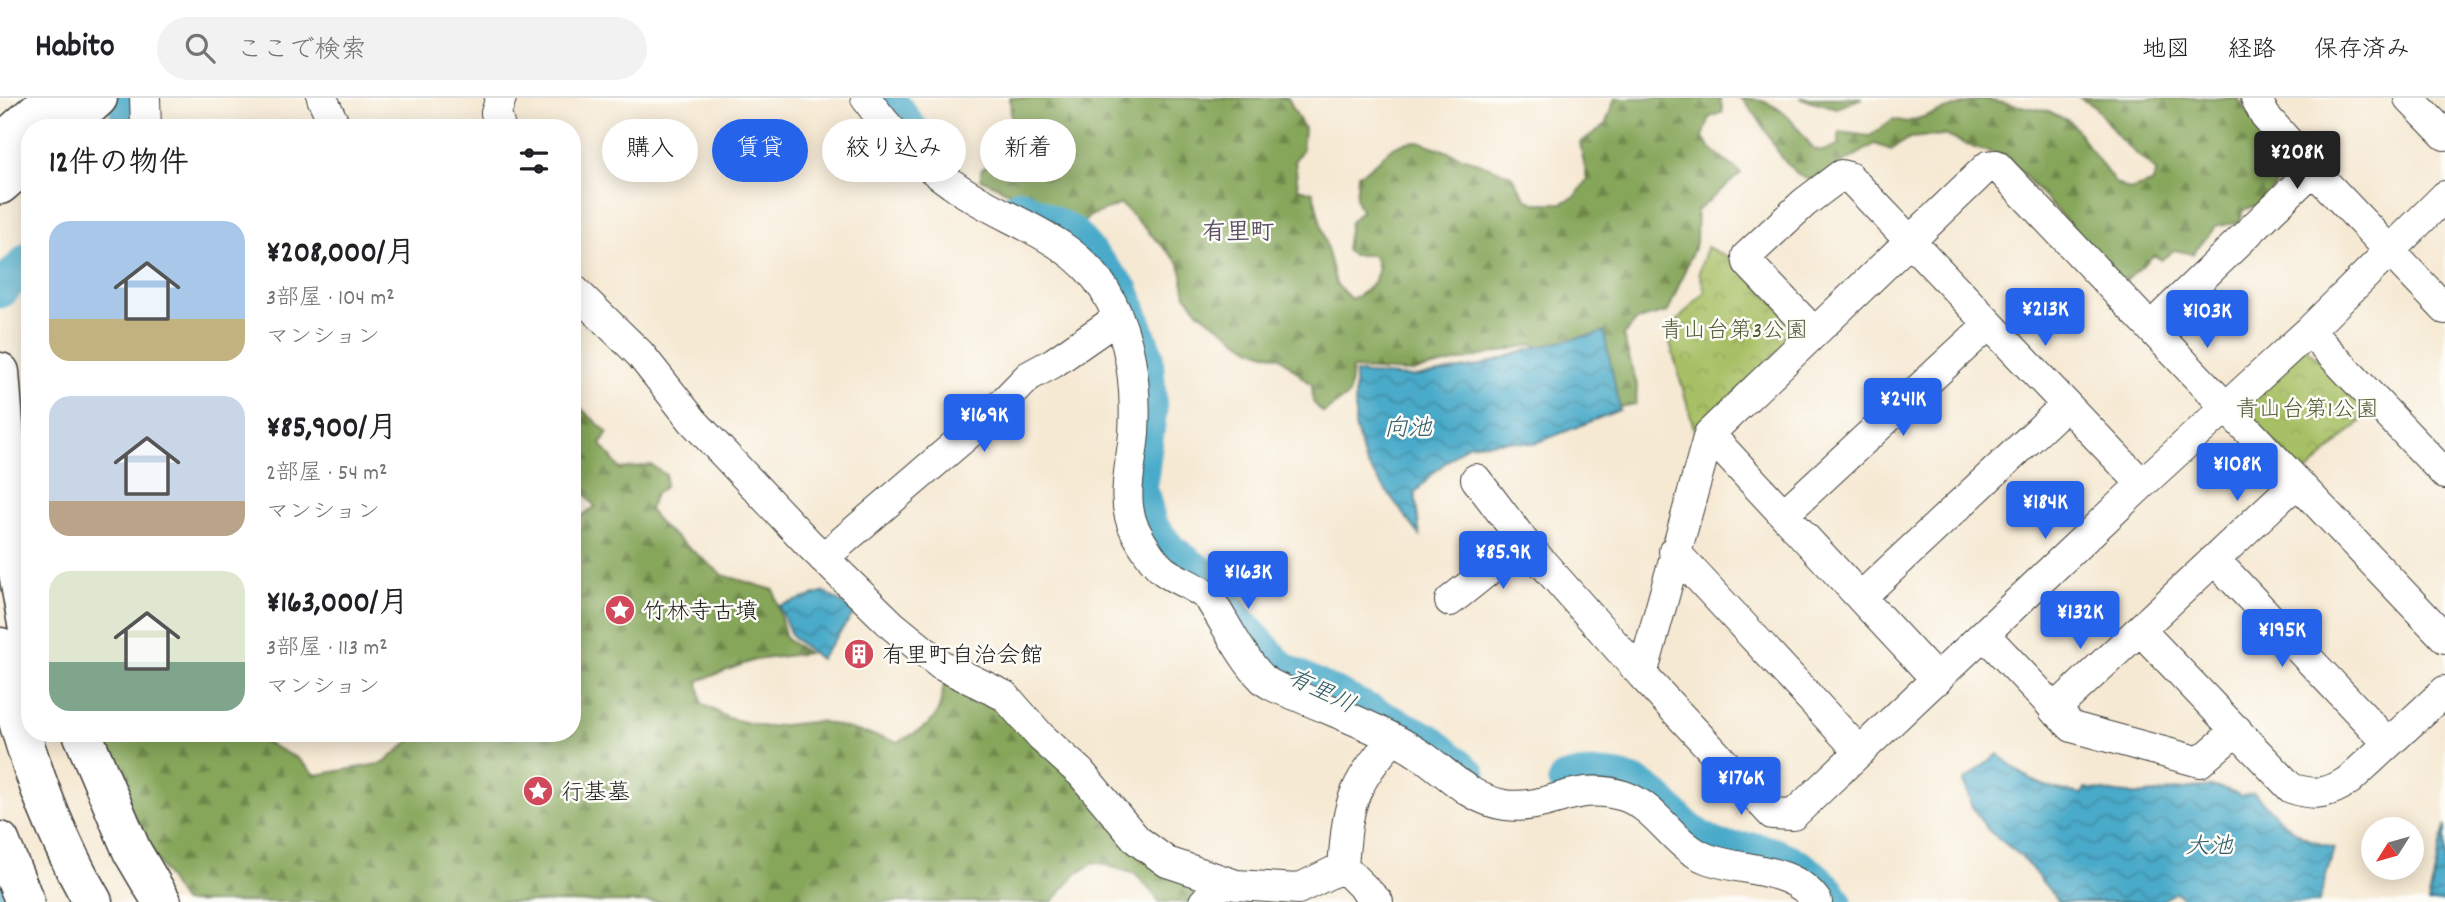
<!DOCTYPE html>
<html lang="ja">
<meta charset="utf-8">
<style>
body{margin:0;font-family:Dekko,"Klee One",sans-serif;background:#f2f2f2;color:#202124;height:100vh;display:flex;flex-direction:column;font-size:26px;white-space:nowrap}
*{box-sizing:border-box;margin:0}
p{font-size:23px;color:#757577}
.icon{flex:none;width:38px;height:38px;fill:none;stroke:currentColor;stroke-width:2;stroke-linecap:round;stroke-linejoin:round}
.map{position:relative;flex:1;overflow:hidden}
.panel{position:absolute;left:21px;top:21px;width:560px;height:623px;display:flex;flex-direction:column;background:#fff;border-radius:28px;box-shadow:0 4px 18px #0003}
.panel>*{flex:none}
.banner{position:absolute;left:602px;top:21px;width:665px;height:63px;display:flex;gap:14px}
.needle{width:46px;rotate:233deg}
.buttons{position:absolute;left:2361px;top:719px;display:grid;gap:14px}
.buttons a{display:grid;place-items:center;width:63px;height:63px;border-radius:50%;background:#fff;box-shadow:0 4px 18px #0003;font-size:35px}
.price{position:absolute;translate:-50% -60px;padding:0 16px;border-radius:7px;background:#2563eb;color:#fff;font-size:23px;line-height:46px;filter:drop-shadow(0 2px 4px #0008)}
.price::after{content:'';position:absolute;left:50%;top:42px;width:21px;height:16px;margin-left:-10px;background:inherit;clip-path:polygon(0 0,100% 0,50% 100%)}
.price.selected{background:#222;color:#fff}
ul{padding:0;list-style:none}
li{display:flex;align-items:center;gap:21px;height:175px;padding:0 28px}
li span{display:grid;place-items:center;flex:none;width:196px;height:140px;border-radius:21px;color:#555}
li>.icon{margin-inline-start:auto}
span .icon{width:84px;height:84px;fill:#fffc;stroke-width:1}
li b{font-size:30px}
h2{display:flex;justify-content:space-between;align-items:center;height:84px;padding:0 28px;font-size:30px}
.pill{padding:0 24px;border-radius:32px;background:#fff;box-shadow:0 4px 18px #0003;font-size:24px;line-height:63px}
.pill.selected{background:#2563eb;color:#fff}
header{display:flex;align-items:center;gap:42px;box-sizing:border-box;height:98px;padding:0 35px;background:#fff;border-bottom:2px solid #e0e0e0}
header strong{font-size:33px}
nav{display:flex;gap:38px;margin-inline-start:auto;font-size:24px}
.search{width:490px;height:63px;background:#f2f2f2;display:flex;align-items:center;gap:18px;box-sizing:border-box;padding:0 24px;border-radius:38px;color:#757577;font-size:26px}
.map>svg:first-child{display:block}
.forest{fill:url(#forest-firs);stroke:#51613b;stroke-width:2}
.park{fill:url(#park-crowns);stroke:#626e40;stroke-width:2}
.water{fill:url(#water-waves);stroke:#336372;stroke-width:2}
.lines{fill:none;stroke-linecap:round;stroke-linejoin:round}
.river{stroke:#4aaac9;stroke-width:37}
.minor-casing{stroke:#3d3b37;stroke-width:32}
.highway-casing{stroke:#3d3b37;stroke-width:41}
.minor{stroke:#fff;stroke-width:30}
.highway{stroke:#fff;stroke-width:38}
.labels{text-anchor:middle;stroke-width:5;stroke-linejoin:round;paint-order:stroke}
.park-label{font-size:23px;fill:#545e39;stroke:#fdfcf7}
.poi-label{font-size:23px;fill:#1c1c1c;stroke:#fdfcf7;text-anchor:start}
.neighbourhood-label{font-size:24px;font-weight:bold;fill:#5a5065;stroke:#fdfcf7}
.water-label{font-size:24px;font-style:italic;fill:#315c6a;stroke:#fdfcf7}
</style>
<header>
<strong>Habito</strong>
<div class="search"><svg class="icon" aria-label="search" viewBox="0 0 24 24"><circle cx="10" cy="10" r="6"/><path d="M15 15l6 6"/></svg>ここで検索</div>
<nav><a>地図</a><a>経路</a><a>保存済み</a></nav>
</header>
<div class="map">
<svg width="2445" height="804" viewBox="0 0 2445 804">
<defs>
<pattern id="forest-firs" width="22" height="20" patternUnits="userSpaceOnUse" patternTransform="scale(1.75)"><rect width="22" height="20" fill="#86a65a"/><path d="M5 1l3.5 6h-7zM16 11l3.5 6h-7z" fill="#6d864a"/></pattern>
<pattern id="park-crowns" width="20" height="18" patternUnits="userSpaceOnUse" patternTransform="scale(1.75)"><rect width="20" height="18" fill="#a8c065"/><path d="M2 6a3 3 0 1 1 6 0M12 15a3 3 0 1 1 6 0" fill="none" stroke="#90a457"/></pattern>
<pattern id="water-waves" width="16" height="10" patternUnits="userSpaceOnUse" patternTransform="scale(1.75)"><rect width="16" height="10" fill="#4aaac9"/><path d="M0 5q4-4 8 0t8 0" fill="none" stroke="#3d8aa2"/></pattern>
</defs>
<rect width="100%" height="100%" fill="#fdfcf7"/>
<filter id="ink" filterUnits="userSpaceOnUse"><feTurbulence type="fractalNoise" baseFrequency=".0143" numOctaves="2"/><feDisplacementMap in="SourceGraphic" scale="14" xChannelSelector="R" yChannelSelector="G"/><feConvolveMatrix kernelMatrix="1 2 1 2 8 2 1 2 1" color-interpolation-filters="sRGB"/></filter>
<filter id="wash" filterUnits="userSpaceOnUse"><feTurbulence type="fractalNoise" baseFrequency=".00686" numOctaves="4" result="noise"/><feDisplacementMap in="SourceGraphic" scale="28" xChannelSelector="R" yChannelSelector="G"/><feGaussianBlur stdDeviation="1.57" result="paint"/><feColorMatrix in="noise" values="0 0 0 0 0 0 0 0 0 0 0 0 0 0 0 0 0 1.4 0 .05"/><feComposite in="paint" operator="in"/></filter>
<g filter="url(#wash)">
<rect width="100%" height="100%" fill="#f6e9d3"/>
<!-- forest -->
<path class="forest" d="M 1010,0 L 1288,0 L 1304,31 L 1302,52 L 1295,62 L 1298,90 L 1313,94 L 1336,186 L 1351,201 C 1370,193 1385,177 1373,157 L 1352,157 L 1346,152 L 1350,124 L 1361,113 L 1356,101 L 1358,76 C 1386,65 1381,44 1419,43 L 1511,77 L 1526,100 L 1534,105 L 1562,105 L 1576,98 L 1587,81 L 1580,45 L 1605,27 L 1615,0 L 1720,0 L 1723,14 L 1710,19 L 1703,39 L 1710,50 L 1741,75 L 1697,113 L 1696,145 L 1668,214 L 1637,222 L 1623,238 L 1637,287 L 1636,306 L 1619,309 L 1544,259 L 1534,246 L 1411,274 L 1352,271 L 1349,297 L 1323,315 L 1313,304 L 1312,287 L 1280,259 L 1252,251 L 1200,215 L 1186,197 L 1180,166 L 1121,106 L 1090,118 L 1076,131 L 1050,113 L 981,81 L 981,72 L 1013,48 Z
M 1740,0 C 1778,0 1794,23 1813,51 L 1823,53 L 1838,47 L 1840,34 L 1870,38 L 1893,21 L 1907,24 L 1980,1 L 2049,13 L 2071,24 L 2115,85 L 2129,92 L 2152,85 L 2157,74 L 2121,42 L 2095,9 L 2080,0 L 2238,0 C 2253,26 2277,48 2283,77 L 2263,105 L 2243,112 L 2239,124 L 2215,129 L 2193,156 L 2174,152 L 2161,162 L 2154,157 L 2127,182 L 2120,181 L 2006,58 L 1978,51 L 1944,37 L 1910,40 L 1891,52 L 1875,46 L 1813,83 C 1776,74 1768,21 1740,0 Z
M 1800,0 L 1862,0 L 1837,10 Z
M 572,302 L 608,335 L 601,346 L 620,371 L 651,367 L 666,377 L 665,389 L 655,396 L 649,412 L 663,429 L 723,477 L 774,492 L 786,541 L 808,555 L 755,562 L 698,583 L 702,606 L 728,620 L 766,629 L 820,623 L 898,644 C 938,623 939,622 945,578 L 995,602 L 1208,784 L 1196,804 L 1160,804 L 1136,776 L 1096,764 L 1075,777 L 1052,804 L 183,804 C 152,758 117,688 100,635 L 250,637 L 297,660 L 316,677 L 384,665 L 419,635 L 572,635 L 572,424 L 595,409 L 572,379 Z"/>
<!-- park -->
<path class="park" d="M 1707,149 L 1731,161 L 1797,227 L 1795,237 L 1695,334 L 1667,234 L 1705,193 L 1699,174 Z
M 2304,248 L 2373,312 L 2304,377 L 2246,314 L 2246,301 Z"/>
<!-- water -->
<path class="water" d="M 1604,234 L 1620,312 L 1534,346 L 1509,343 L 1467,347 L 1434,374 L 1415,395 L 1420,438 L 1365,364 L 1355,328 L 1355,275 L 1414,279 L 1478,268 L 1537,249 Z
M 825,494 L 855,514 L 820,561 L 792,539 L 779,508 Z
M 1998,656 C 2031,685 2039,689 2082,696 L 2085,690 C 2104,693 2126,698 2145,696 C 2175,695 2215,679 2241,698 L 2254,695 C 2281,723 2296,740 2334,750 L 2319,804 L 2186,804 L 2176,794 L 2160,804 L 2059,804 L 2022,759 L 1988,732 L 1971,707 L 1964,683 Z
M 2445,728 L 2445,804 L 2428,804 Z"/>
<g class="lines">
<!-- river -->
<path class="river" d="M 126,0 L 130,30
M 886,0 L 921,46
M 1020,109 L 1071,136 L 1122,194 L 1145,257 L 1149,311 L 1139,388 L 1149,428 L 1170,454 L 1216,487 L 1233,519 L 1281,572 L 1428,643 L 1468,677
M 0,192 L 30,162
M 1566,683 C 1577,680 1586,680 1598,680 C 1662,681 1663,725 1713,748 C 1725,754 1742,752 1755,753 C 1786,758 1818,778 1834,804
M 0,802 L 1,804"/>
</g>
</g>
<g filter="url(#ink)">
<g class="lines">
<!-- minor casing -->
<g class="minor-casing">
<path id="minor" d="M 145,0 L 146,30
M 322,0 L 336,30
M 866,0 C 888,32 920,64 952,86 C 1002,123 1068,135 1104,191 C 1130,234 1137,286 1134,335 C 1132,366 1119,404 1136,434 C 1142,446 1154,465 1164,473 C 1179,484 1195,487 1209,500 C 1225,524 1242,560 1262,580 C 1270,589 1289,594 1300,599 C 1341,617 1386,633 1424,659 C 1450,677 1471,702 1505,707 C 1550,713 1574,682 1624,698 C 1659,710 1674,749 1708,761 C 1746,774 1794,769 1817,804
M 2256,0 L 2265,18 L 2313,72 L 2445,211
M 2409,0 L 2445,37
M 500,30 L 496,15 L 501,0
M 572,190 L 640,256 L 693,323 L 809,446 L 893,528 L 941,567 L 1005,598 L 1041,639 L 1081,675 L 1137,742 L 1167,764 L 1236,787 L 1298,791 L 1343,769 L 1378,804
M 2151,229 L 2313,72
M 1813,233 L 1748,165 L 1747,158 L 1804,105 L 1841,77 L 1849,79 L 2142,386
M 2309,233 L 2445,376
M 1709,336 L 1937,582
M 1476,381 L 1524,444 L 1642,577 L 1772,716 L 1793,717 L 2142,386 L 2309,233 L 2445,98
M 1784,416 L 1988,227
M 1674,453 L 1860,654
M 823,460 L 995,313 L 1029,278 L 1053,265 L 1118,220
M 2214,461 L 2388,645
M 1862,498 L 2065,308
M 1450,503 L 1524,444
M 2140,532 L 2291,690 C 2314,698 2329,696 2349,682 L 2445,593
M 1984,536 L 2072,629 L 2200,664 L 2237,632
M 1642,577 L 1709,336 L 1988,68 L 1996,67 L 2445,540
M 2054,612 L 2295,386
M 1343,769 C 1348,706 1350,690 1393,641
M 1204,804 L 1224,783"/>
</g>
<!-- highway casing -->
<g class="highway-casing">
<path id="highway" d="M 65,30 L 98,0
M 0,46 L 52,0
M 0,87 L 30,61
M 0,274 L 13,446 L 30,543
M 0,549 C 18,637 48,726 93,804
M 82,635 L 132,753 L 162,804
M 0,743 L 25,804"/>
</g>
<!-- minor -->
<use href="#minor" class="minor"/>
<!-- highway -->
<use href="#highway" class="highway"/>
</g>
</g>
<!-- icons -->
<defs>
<g id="sight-disc" transform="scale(1.575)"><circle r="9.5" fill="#d1495b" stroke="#fdfcf7"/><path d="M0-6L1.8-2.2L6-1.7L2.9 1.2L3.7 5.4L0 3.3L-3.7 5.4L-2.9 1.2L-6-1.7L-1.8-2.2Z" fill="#fff"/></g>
<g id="building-disc" transform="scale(1.575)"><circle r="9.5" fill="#d1495b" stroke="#fdfcf7"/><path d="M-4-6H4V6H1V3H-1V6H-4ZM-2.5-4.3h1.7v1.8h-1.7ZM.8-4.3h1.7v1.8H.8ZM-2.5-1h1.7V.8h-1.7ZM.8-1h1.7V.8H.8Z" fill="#fff"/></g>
</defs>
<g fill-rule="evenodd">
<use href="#sight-disc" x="620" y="512"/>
<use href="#building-disc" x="859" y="556"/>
<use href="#sight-disc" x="538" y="693"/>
</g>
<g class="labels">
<!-- park labels -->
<g class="park-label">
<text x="1734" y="239">青山台第3公園</text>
<text x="2307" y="318">青山台第1公園</text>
</g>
<!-- poi labels -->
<g class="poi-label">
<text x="643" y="520">竹林寺古墳</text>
<text x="882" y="564">有里町自治会館</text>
<text x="561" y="701">行基墓</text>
</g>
<!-- neighbourhood labels -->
<g class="neighbourhood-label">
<text x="1238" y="141">有里町</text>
</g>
<!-- water labels -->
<g class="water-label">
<text x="1408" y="337">向池</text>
<text transform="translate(1322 592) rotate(26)" y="8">有里川</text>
<text x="2209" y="755">大池</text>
</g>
</g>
</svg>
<div class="buttons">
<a><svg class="needle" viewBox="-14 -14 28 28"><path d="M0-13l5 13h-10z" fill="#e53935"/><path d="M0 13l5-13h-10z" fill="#757577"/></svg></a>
</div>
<b class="price selected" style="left:2297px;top:93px">¥208K</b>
<b class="price" style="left:2045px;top:250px">¥213K</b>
<b class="price" style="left:2207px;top:252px">¥103K</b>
<b class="price" style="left:1903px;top:340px">¥241K</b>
<b class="price" style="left:984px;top:356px">¥169K</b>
<b class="price" style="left:2237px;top:405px">¥108K</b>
<b class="price" style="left:2045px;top:443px">¥184K</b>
<b class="price" style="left:1503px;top:493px">¥85.9K</b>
<b class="price" style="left:1248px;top:513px">¥163K</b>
<b class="price" style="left:2080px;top:553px">¥132K</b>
<b class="price" style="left:2282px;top:571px">¥195K</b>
<b class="price" style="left:1741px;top:719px">¥176K</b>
<div class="banner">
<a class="pill">購入</a>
<a class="pill selected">賃貸</a>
<a class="pill">絞り込み</a>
<a class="pill">新着</a>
</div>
<section class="panel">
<h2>12件の物件<svg class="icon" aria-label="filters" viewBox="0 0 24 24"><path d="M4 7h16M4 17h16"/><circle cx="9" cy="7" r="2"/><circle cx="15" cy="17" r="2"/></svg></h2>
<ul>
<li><span style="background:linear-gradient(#a9c7e8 70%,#c2b280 0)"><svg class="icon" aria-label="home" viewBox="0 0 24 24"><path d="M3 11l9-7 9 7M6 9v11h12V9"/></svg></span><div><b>¥208,000/月</b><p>3部屋 · 104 m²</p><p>マンション</p></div></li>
<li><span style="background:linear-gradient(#c9d6e8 75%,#b9a48a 0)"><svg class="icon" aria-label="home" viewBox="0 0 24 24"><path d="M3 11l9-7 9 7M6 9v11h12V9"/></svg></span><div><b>¥85,900/月</b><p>2部屋 · 54 m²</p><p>マンション</p></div></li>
<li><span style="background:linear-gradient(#dfe7d0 65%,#7fa58c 0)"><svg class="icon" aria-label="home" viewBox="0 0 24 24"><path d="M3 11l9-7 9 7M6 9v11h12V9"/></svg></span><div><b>¥163,000/月</b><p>3部屋 · 113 m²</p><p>マンション</p></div></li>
</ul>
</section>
</div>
